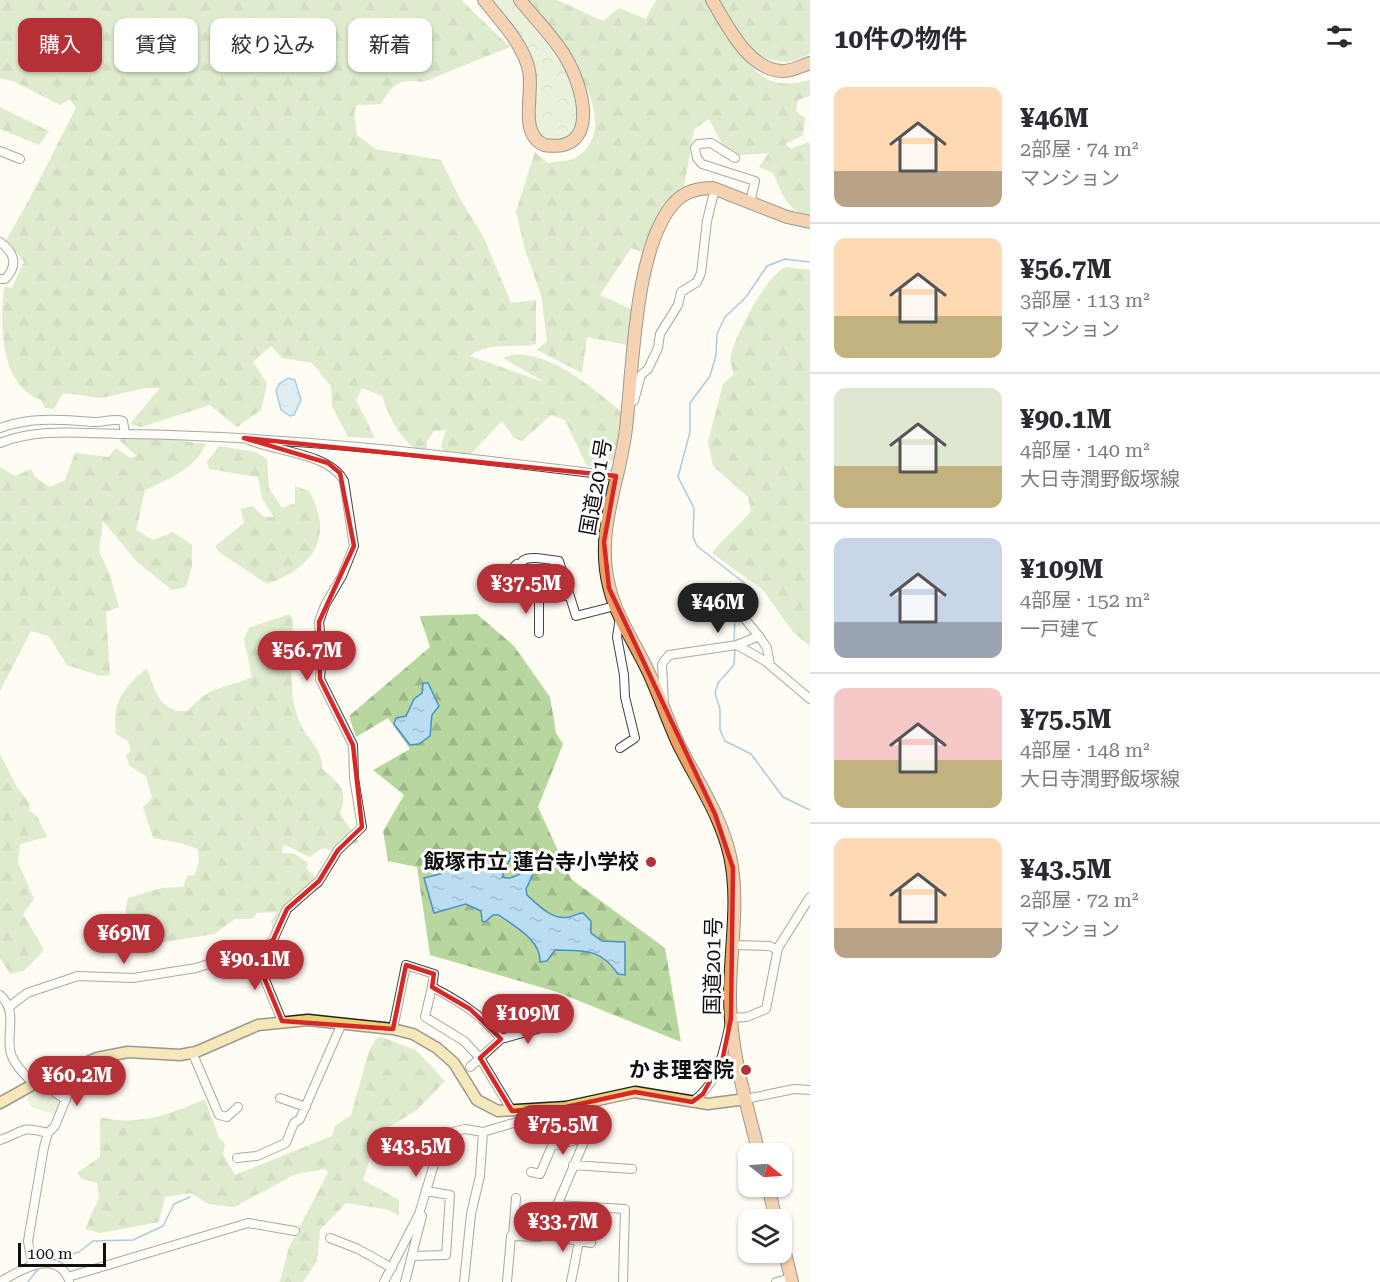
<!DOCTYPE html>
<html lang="ja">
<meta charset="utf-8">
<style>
body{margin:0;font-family:"Roboto Serif","Noto Sans JP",serif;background:#f2f2f3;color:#2b2b33;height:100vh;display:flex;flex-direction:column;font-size:22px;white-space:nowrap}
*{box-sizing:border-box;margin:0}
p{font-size:20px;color:#7c7c81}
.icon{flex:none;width:33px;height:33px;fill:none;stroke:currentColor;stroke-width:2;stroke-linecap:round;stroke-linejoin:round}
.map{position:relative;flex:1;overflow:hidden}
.drawer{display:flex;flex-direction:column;background:#fff;width:570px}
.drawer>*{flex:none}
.guide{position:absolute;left:18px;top:18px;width:570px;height:54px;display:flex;gap:12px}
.needle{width:39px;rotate:107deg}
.fabs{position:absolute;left:738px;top:1143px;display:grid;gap:12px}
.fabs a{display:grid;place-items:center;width:54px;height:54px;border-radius:12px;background:#fff;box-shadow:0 2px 4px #0004;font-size:30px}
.scale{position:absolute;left:18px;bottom:15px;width:88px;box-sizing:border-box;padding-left:6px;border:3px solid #101010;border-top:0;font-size:16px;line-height:21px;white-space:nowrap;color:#101010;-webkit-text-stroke:4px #fff;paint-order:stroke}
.price{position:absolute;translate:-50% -51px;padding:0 14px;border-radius:21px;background:#b63137;color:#fff;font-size:20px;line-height:39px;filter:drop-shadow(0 2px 3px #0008)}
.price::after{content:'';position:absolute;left:50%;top:36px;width:18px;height:14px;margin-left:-9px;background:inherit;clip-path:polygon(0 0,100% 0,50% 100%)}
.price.active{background:#222;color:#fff}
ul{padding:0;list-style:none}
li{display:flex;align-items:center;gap:18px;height:150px;padding:0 24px}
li+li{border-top:2px solid #e1e1e2}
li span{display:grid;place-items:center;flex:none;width:168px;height:120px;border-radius:12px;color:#555}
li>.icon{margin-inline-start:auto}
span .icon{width:72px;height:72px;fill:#fffc;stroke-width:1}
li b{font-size:26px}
h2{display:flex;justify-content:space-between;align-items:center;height:72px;padding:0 24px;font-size:26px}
.tag{padding:0 21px;border-radius:12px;background:#fff;box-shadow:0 2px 4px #0004;font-size:21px;line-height:54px}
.tag.active{background:#b63137;color:#fff}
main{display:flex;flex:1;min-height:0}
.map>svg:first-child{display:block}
.forest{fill:url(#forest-firs)}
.park{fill:url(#park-crowns)}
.water{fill:url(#water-ripples);stroke:#4792c4;stroke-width:1.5}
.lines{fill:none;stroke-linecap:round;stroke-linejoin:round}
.stream{stroke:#4792c4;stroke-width:1.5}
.minor-casing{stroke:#434343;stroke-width:10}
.major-casing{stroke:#212121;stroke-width:13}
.highway-casing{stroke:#212121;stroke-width:14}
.minor{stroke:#fff;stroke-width:8}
.major{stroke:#eed173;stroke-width:10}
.highway{stroke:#eaa265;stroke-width:12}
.marked{fill:none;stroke:#d62828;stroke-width:4.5;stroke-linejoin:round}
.poi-dot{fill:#b63137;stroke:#fff;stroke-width:2}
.labels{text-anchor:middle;stroke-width:6;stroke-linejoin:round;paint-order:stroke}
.street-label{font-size:21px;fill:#101010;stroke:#fff}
.poi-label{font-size:21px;font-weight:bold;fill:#101010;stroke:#fff;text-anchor:end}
</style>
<main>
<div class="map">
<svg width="810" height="1282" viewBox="0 0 810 1282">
<defs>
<pattern id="forest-firs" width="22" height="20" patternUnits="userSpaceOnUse" patternTransform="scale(1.5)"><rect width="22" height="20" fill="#b8d79f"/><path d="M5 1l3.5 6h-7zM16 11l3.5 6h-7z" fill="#9db888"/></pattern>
<pattern id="park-crowns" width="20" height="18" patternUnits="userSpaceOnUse" patternTransform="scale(1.5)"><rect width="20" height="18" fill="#d3e7be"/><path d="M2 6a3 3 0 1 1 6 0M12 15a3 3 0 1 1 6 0" fill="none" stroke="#b4c5a2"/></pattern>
<pattern id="water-ripples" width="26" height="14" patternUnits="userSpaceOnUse" patternTransform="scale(1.5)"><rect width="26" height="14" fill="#bbddf2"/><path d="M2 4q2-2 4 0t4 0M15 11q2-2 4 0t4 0" fill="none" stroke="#a0bdce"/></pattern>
</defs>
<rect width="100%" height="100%" fill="#fefcf3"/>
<!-- forest -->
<path class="forest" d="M 0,0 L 461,0 L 510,47 L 423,82 C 398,79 394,83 381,104 L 357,105 L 354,113 L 357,135 L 376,149 L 441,160 L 459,197 L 484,238 L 511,303 L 536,300 L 536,344 C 513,349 488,341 470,356 L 546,383 L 503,358 C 540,342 595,389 621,412 L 615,457 L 609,466 L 587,466 L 565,420 L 551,415 L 522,441 L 514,438 L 502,421 L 470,455 L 447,457 L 441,446 L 446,430 L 434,431 L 427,441 L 427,453 C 403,449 389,416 382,396 L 362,388 L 356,400 L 375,438 L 348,437 L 332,406 L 331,386 L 312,363 L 282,358 L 271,346 L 253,362 L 267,383 L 261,410 L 237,427 L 210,405 L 141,427 L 130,424 L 160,388 L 146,388 L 101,398 L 63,393 L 54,409 L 45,408 L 41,400 C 0,385 0,326 4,287 L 12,288 L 24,262 L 6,240 C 32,197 53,152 76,108 L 70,99 L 60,105 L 15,82 L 0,78 Z
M 529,0 L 557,0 L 603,21 L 619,8 L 646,19 L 656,0 L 705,0 C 715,22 746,69 769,80 C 782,86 797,83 810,80 L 810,96 L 798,100 L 796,111 L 805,118 L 803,135 L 785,144 L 791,149 L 808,142 L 810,144 L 810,215 C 787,213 781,191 773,173 L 759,167 L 769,153 L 728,156 L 709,119 L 694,129 L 684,187 L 645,253 L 631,248 L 600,295 L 631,309 L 627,345 L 587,337 L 582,373 L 537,350 L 547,341 L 541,295 L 525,250 L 516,211 L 535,152 L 548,163 C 556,161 568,162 575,158 C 632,124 553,33 529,0 Z
M 720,0 L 810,0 L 810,54 C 802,57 791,63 783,62 C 749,60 733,27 720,0 Z
M 0,107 L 49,131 L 39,145 L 0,129 Z
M 786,267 L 810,270 L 810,646 L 793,632 L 763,590 L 712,553 C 724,537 739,527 751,511 L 748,497 L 713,466 L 708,442 L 723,384 L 734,374 C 732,368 729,360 731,355 C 735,335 768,273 786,267 Z
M 121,433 L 206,444 C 195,469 168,479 145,490 L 136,530 L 153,540 L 173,532 L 192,545 L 192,567 L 186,587 L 172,590 L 137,562 L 103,521 L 99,551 L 110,575 L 119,607 L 106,612 L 110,675 L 100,676 L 67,665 L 49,636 L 31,631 L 0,691 L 0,467 L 15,476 L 31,469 L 35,477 L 50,487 L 65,480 L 75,453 L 108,457 L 116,448 L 130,458 L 137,456 L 120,441 Z
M 219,446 L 256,452 L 267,459 L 269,488 L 282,508 L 295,503 L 295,486 L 309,491 C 335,537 313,568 267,584 L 220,553 L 215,546 L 244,523 L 241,509 L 252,506 L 264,517 L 274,517 L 262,498 L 258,477 L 209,469 L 207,462 Z
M 289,614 L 293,619 C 293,652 287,687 298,718 C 304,737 323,748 322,768 C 339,785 349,788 340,813 C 345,824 354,830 358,842 L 333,851 L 322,848 L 310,857 C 300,854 295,848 283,845 L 282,853 L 295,854 L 308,863 L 306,868 L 323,886 C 302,899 287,910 280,935 L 273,932 L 271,921 L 278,912 L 257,913 L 252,919 L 235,919 L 214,934 L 158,943 L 154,954 L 137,946 L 125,910 L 128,898 L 161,888 L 183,887 L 188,875 L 194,876 L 199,862 L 198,849 L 180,843 L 153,838 L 143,807 L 152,798 L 146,776 L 130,766 L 126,756 L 131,751 L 128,741 L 116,734 C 112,702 123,688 147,668 C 154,690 161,714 188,711 C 210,684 224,690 252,677 L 244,639 L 249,628 Z
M 477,614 L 514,646 L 550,697 L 556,733 L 563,744 L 538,807 L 571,879 L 665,948 L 681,1042 L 557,992 L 430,955 L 417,867 L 388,861 L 383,831 L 404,795 L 373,770 L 410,749 L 388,718 L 356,737 L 349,716 L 430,647 L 420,616 Z
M 0,754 L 17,787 L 30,804 L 29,810 L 37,816 L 47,837 L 20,844 L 18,862 L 34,899 L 23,914 L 44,950 L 25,970 L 10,974 L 0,958 Z
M 381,1037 L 416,1050 L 445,1081 L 417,1110 L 387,1128 L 375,1142 L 363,1180 L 399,1200 L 399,1215 L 385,1209 L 346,1203 L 320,1230 L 317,1261 L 303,1282 L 276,1282 L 280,1281 L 289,1247 L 328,1173 L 325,1169 L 296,1174 L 234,1207 L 208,1204 L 191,1193 L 165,1197 L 159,1222 L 100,1233 L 85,1229 L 99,1198 L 97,1183 L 82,1179 L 77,1173 L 100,1157 L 100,1117 C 137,1127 171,1114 205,1099 L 219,1138 L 225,1144 L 223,1154 L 235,1175 L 332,1136 L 335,1126 L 351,1115 L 369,1051 L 376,1039 Z"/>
<!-- park -->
<path class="park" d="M 492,0 L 514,0 L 568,72 L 580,121 L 570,140 L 544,140 L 533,124 L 534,89 Z
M 44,1087 L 62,1101 L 58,1116 L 32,1107 L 26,1097 Z"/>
<!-- water -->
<path class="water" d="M 288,378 L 295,380 L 301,400 L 294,415 L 290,416 L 281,410 L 276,391 L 279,384 Z
M 423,683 L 428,683 L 439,706 L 432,715 L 430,736 L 419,744 L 410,745 L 394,724 L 396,718 L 406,716 L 414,699 L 422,693 Z
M 442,849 L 475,865 L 513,852 L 502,877 C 514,882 523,868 536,868 L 526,889 L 527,895 C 538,905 553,921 569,917 C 575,916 577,913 583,913 L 591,921 L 591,933 L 602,941 L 625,942 L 625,975 L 618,974 C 600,948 585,951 555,950 L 547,961 L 540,962 C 541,940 515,927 499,915 L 493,915 L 485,922 L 482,921 L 481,911 L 466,904 L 434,913 L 424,878 L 444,873 L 445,869 L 440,852 Z"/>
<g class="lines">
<!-- stream -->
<path class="stream" d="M 734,641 L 735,618 L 748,586 L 697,546 L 693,537 L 694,508 L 678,477 L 690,432 L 690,403 L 710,376 L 716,355 L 717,334 L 725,317 L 746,297 L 767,266 L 785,259 L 810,262
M 735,649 L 734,665 L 718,683 L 715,693 L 720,709 L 720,730 L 725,741 L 751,754 L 783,797 L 810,810
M 52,1261 L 79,1252 L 93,1241 L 133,1240 L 163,1226 L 174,1204 L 190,1197
M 28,1282 L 38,1269"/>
<!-- minor casing -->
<g class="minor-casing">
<path id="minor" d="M 0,151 L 20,159
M 735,158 L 711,143 L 698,144 L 695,148 L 697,158 L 702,164 L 755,181 L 750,202
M 0,242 C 14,252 19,265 5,279 L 0,279
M 629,402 L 634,401 L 641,375 L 648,369 L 658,348 L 660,334 L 678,305 L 681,292 L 697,282 L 701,273 L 707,221 L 715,188
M 0,428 C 32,416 62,420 95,422 C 104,422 114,418 123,421 L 125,434
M 0,443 C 39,427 85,434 126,434 C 290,436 454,456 616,476
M 504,576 L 517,564
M 568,596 L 514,594 C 518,554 520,555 559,561 L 576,616 L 615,606
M 744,618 L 759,636
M 539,633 L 539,596
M 737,645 L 759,636 L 767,648 L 770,665
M 664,705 L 662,664 L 669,655 L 737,645 L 765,661 L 810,699
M 620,748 L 635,738 L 625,697 L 624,675 L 617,637 L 620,617
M 732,945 L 770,946 L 777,950
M 253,951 L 282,1021
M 432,987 L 425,1017 L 464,1041 L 480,1058 L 470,1067
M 0,995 C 19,1012 5,1034 11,1054 C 15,1066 26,1076 34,1084
M 9,1007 L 27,993 L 78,976 L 133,978 L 196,968 L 269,944 L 273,940 L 287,909 L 319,881 L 338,850 L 362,827 L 354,778 L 353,745 L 320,679 L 322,653 L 319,622 L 325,605 L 342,576 L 354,546 L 344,481 C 329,452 273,452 244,438
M 393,1029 L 406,965 L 434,974 L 432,987 C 459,1001 482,1015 501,1039 L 480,1058 L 512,1111
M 501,1039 L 548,1026
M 192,1052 L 219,1115 L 227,1117 L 238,1107
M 43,1080 L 46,1086 L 66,1100
M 280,1098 L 306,1107
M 746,1099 L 794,1089 L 810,1090
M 692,1102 C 720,1083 724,1049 731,1018 L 747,1017 L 766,1009 L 778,948 L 810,897
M 0,1140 C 25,1132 18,1125 48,1133
M 237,1158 L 257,1156 L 286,1143 L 294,1123 L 300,1119 L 342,1023
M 573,1165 L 632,1169
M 531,1172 L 540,1174 L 552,1146 L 584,1138
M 556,1205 L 625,1209 L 623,1282
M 545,1234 L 579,1241 L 571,1282
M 513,1236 L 516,1198
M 330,1238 L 358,1249 L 392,1268
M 579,1241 L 591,1243
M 412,1256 L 446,1255 L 450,1195 L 426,1191
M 32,1264 L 28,1241 L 44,1147 L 48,1133 L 55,1126 L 80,1064
M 68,1277 L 248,1223 L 295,1231
M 0,1282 C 19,1271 56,1247 69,1280
M 384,1282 L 419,1214 L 441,1141 L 452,1132 L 465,1129 L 483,1132 L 527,1119 L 545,1109
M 405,1282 L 422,1216
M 464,1282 L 471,1214 L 480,1176 L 483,1132
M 507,1282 L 511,1236 L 539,1237 L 545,1234 L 583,1144 L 584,1130 L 566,1107
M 776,1282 L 791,1278"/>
</g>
<!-- major casing -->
<g class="major-casing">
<path id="major" d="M 0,1103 L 34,1084 L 97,1058 L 128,1052 L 180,1055 L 196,1052 L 258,1025 L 308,1020 L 393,1029 L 413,1034 L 437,1048 L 454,1063 L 477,1100 L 498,1111 L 566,1107 L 635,1092 L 708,1104 L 746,1099"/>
</g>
<!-- highway casing -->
<g class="highway-casing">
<path id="highway" d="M 484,0 C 500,20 524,45 529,71 C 534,93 518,133 544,145 C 601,154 584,88 566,58 C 554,37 535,19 520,0
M 712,0 C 727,25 749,71 783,71 C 792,71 801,66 810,63
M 759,1154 C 746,1101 730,1050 730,996 C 730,949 740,901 730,856 C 721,815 696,780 678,743 C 667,719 659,694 648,671 C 635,643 616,617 609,586 C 595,530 620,482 626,428 C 633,370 634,245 675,202 C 685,191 700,188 713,188 L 787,217 L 810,222
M 768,1186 L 776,1220
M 782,1241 L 792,1282"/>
</g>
<!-- minor -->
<use href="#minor" class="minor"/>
<!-- major -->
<use href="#major" class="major"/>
<!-- highway -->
<use href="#highway" class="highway"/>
</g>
<!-- marked area -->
<path d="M0 0H810V1282H0ZM 244,438 L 616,476 L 604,542 L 609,588 L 715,814 L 733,868 L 731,1018 L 723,1057 L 703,1094 L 692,1102 L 635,1092 L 566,1107 L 512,1111 L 480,1058 L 501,1039 L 470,1009 L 432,987 L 434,974 L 406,965 L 393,1029 L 282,1021 L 253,951 L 273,940 L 287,909 L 319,881 L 338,850 L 362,827 L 353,745 L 320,679 L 319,622 L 354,546 L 340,473 L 328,463 Z" fill="#fefcf3" fill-opacity=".55" fill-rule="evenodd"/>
<path class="marked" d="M 244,438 L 616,476 L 604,542 L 609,588 L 715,814 L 733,868 L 731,1018 L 723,1057 L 703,1094 L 692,1102 L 635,1092 L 566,1107 L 512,1111 L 480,1058 L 501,1039 L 470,1009 L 432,987 L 434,974 L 406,965 L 393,1029 L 282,1021 L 253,951 L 273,940 L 287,909 L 319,881 L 338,850 L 362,827 L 353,745 L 320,679 L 319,622 L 354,546 L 340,473 L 328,463 Z"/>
<!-- markers -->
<g class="poi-dot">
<circle cx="651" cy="862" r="6"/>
<circle cx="746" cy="1070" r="6"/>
</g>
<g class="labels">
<!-- street labels -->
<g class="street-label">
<text transform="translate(596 487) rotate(-80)" y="7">国道201号</text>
<text transform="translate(713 966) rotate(-89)" y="7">国道201号</text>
</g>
<!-- poi labels -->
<g class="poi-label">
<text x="639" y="869">飯塚市立 蓮台寺小学校</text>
<text x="734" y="1077">かま理容院</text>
</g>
</g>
</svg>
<div class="fabs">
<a><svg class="needle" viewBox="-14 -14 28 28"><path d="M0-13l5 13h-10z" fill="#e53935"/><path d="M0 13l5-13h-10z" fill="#7c7c81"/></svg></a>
<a><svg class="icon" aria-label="layers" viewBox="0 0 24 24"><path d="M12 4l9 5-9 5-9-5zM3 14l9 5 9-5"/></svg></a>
</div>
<div class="scale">100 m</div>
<b class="price" style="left:526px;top:615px">¥37.5M</b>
<b class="price active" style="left:718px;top:634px">¥46M</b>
<b class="price" style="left:307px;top:682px">¥56.7M</b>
<b class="price" style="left:124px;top:965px">¥69M</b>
<b class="price" style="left:255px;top:991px">¥90.1M</b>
<b class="price" style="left:528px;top:1045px">¥109M</b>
<b class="price" style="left:77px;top:1107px">¥60.2M</b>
<b class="price" style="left:563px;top:1156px">¥75.5M</b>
<b class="price" style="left:416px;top:1178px">¥43.5M</b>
<b class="price" style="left:563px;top:1253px">¥33.7M</b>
<div class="guide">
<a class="tag active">購入</a>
<a class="tag">賃貸</a>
<a class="tag">絞り込み</a>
<a class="tag">新着</a>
</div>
</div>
<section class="drawer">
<h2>10件の物件<svg class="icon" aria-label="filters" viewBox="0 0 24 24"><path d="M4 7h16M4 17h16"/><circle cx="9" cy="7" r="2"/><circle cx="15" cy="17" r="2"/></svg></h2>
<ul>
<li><span style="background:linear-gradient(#ffd9b3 70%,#b9a48a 0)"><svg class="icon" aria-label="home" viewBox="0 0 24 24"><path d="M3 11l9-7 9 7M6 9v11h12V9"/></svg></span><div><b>¥46M</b><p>2部屋 · 74 m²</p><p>マンション</p></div></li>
<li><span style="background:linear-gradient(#ffd9b3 65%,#c2b280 0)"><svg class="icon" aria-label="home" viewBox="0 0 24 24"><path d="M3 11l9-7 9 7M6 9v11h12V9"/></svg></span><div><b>¥56.7M</b><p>3部屋 · 113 m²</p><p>マンション</p></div></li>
<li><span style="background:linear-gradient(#dfe7d0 65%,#c2b280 0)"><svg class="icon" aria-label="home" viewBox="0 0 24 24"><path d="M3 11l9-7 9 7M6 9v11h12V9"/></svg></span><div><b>¥90.1M</b><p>4部屋 · 140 m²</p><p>大日寺潤野飯塚線</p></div></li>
<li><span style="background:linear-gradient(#c9d6e8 70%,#9aa5b1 0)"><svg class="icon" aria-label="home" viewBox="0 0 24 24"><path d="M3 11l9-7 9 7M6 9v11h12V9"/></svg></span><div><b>¥109M</b><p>4部屋 · 152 m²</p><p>一戸建て</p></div></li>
<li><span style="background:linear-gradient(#f6c9c9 60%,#c2b280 0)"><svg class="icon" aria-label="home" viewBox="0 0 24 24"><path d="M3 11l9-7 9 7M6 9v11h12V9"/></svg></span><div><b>¥75.5M</b><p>4部屋 · 148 m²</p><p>大日寺潤野飯塚線</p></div></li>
<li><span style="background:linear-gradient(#ffd9b3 75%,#b9a48a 0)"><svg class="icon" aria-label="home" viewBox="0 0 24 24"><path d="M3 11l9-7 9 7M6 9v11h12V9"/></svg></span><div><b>¥43.5M</b><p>2部屋 · 72 m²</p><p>マンション</p></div></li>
</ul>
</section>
</main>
